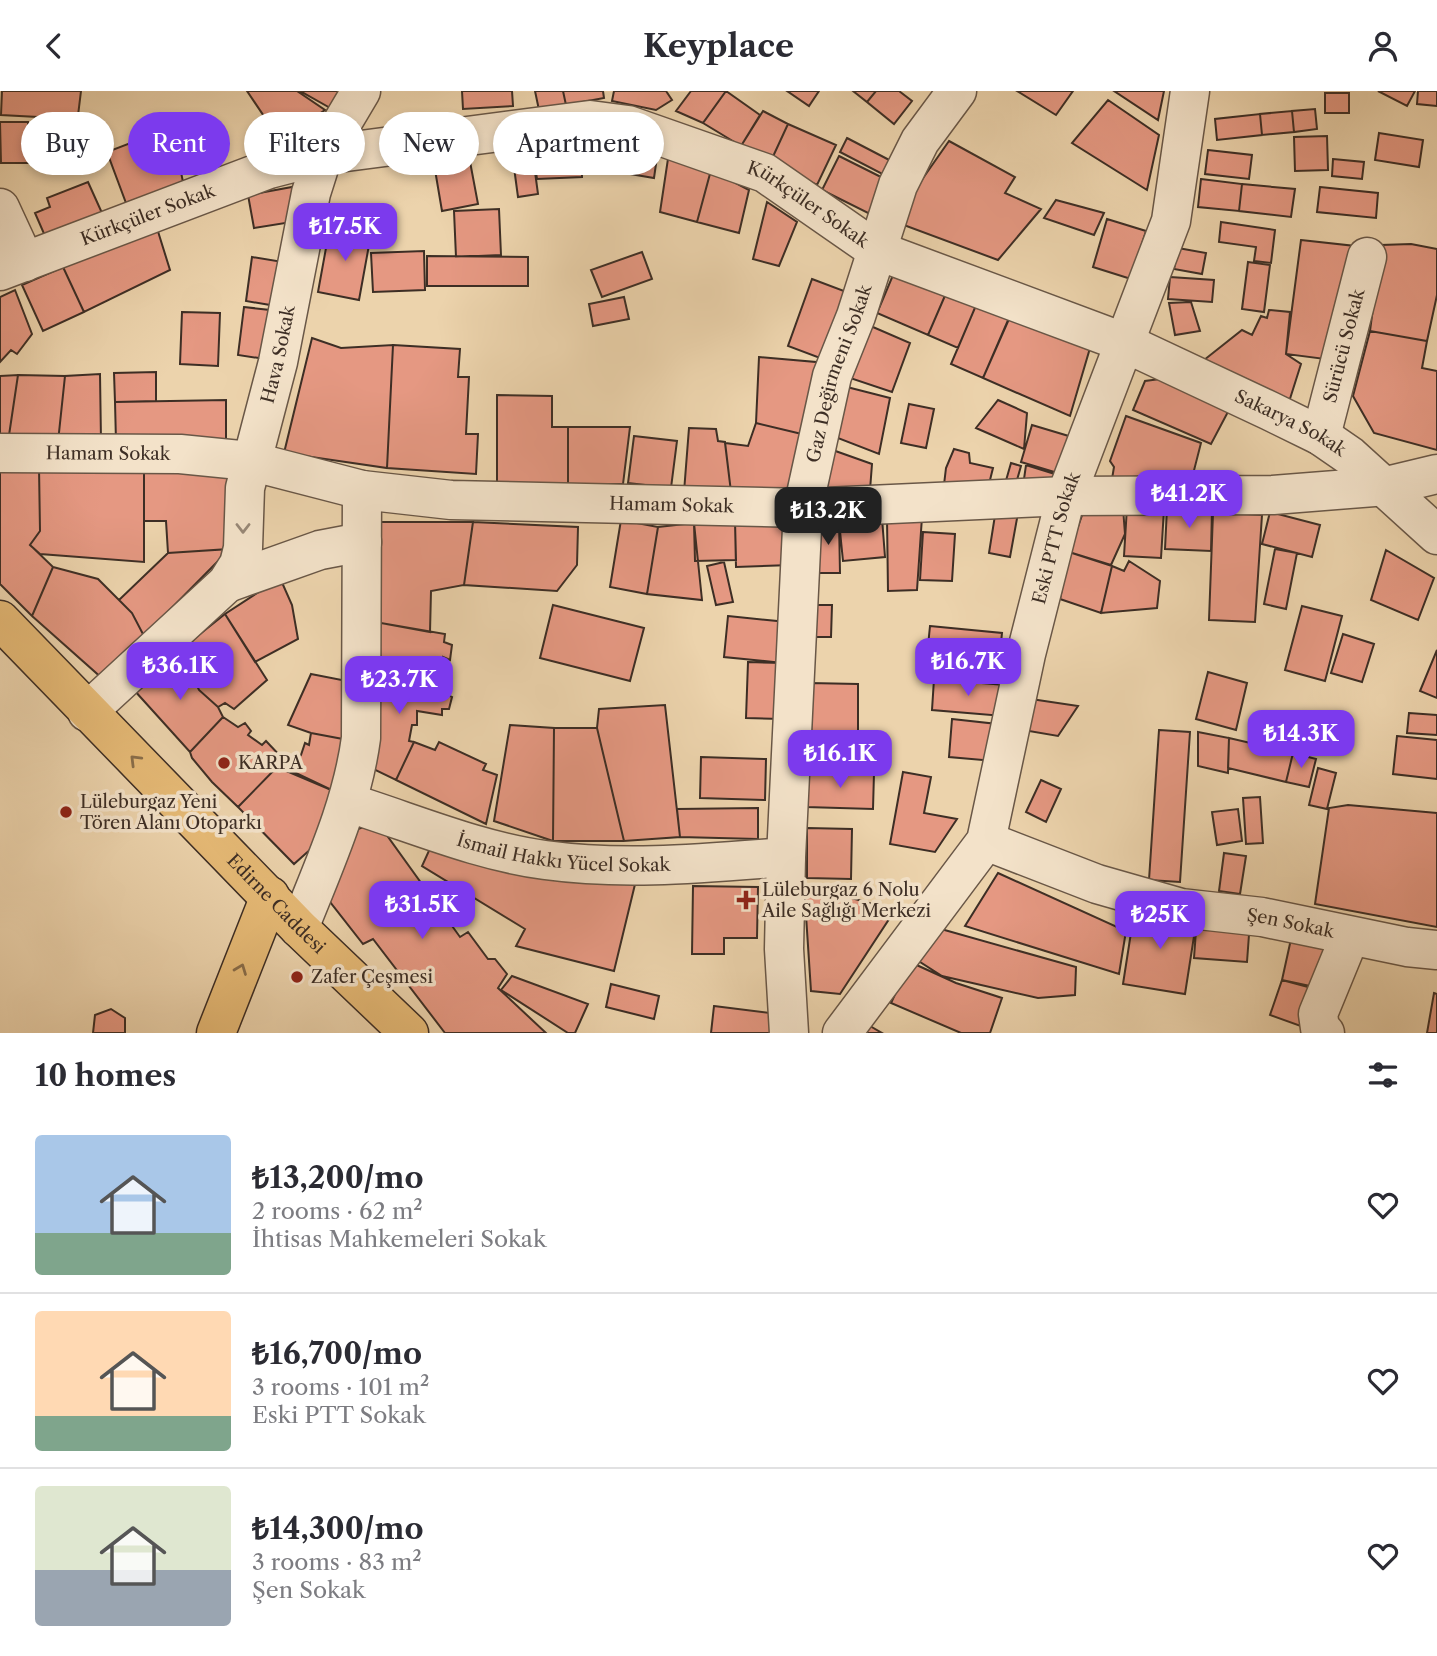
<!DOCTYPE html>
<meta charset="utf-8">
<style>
body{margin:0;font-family:"Libre Caslon Text",serif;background:#f2f2f3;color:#2b2b33;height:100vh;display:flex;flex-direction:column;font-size:26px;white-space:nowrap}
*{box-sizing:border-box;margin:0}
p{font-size:23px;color:#7c7c81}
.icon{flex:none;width:38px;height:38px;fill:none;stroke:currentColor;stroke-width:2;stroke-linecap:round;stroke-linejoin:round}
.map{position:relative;height:942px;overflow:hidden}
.panel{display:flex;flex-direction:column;background:#fff;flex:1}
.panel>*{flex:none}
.guide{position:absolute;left:21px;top:21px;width:700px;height:63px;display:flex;gap:14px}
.price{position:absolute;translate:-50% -60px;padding:0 16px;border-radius:14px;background:#7c3aed;color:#fff;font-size:23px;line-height:46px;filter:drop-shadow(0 2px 4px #0008)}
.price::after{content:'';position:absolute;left:50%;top:42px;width:21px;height:16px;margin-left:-10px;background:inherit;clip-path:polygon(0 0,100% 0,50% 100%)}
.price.selected{background:#222;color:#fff}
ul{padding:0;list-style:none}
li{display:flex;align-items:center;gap:21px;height:175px;padding:0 35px}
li+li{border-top:2px solid #e1e1e2}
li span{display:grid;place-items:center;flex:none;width:196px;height:140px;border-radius:7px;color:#555}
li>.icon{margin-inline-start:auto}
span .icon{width:84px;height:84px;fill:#fffc;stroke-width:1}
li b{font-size:30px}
h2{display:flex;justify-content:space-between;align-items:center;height:84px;padding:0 35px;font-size:30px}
.chip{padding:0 24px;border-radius:32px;background:#fff;box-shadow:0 4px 10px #0003;font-size:24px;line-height:63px}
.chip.selected{background:#7c3aed;color:#fff}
header{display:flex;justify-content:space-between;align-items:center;height:91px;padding:0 35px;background:#fff;font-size:32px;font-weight:800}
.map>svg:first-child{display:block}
.building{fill:#e59882;stroke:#3d2e25;stroke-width:2}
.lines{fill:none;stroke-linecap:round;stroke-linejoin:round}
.minor-casing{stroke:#695747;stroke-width:41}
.major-casing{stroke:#3d2e25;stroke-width:41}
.minor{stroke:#f3e2c9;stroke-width:38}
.major{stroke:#e6ba76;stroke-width:38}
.oneway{stroke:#988877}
.oneway2{stroke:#896d49}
.poi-dot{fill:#8f2418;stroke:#f3e2c9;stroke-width:2.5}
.labels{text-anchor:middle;stroke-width:7;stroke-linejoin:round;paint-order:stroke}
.street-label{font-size:18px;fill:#3d2e25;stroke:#f3e2c9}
.poi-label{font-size:18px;fill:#3d2e25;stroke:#f3e2c9;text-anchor:start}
</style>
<header><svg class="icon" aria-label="back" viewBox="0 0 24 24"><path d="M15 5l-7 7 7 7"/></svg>Keyplace<svg class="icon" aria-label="person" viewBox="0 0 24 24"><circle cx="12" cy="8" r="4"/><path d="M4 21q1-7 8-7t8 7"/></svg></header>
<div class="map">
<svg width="1437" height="942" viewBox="0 0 1437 942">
<rect width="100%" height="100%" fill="#ecd3ac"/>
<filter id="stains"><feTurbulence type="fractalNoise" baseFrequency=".00286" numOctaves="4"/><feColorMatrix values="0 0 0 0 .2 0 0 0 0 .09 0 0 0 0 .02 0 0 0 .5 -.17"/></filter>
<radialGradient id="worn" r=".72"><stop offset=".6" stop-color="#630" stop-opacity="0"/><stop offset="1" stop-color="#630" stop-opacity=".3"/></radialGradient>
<!-- building -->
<path class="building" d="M 2,0 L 81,0 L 75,49 L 50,44 L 38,26 L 1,24 Z
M 247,0 L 297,0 L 325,19 L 280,49 Z
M 300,0 L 342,0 L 332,18 Z
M 462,0 L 512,0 L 513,15 L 463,18 Z
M 535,0 L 563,0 L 566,14 L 539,19 Z
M 563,0 L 603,0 L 604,7 L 566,14 Z
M 614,0 L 666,0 L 672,9 L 656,19 L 612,10 Z
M 691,0 L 726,0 L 703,32 L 676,20 Z
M 726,0 L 760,24 L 741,55 L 703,32 Z
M 787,0 L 819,0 L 809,15 Z
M 853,0 L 876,0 L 867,11 Z
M 876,0 L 899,0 L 912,10 L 894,33 L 867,11 Z
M 1017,0 L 1073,0 L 1056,24 Z
M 1114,0 L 1164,0 L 1158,29 Z
M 1378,0 L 1415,0 L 1407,15 Z
M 1418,0 L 1437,0 L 1437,15 L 1417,13 Z
M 1325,2 L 1349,2 L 1349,22 L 1325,22 Z
M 1108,9 L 1159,44 L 1147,99 L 1072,52 Z
M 1315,18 L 1317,38 L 1294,41 L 1292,20 Z
M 763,20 L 788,33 L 770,72 L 741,55 Z
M 1292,20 L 1294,41 L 1262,44 L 1260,23 Z
M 1260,23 L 1262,44 L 1217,49 L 1215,28 Z
M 0,31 L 28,31 L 29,72 L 1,72 Z
M 788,33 L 836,54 L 817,94 L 770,72 Z
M 172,36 L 183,91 L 126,112 L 107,61 Z
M 1379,42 L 1423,49 L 1419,76 L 1375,69 Z
M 1327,45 L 1328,79 L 1295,80 L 1294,46 Z
M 622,47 L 659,52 L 654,87 L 618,81 Z
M 847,47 L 897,73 L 890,87 L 840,61 Z
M 581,49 L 582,86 L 537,88 L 531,51 Z
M 949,50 L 1015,86 L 1005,102 L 1041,118 L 998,169 L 893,130 Z
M 531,51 L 538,103 L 518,106 L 511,54 Z
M 1208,59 L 1252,64 L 1249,88 L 1205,83 Z
M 468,60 L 478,113 L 442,120 L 433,67 Z
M 669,61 L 711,79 L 697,131 L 660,121 Z
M 839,65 L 889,90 L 872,124 L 822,99 Z
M 1333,68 L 1364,71 L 1362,88 L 1332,85 Z
M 711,79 L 749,99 L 739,142 L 697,131 Z
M 1201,88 L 1242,93 L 1239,120 L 1198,116 Z
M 88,91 L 102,122 L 45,145 L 35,122 L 50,116 L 47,107 Z
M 1242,93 L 1295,98 L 1291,126 L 1239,120 Z
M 292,96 L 298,130 L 254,137 L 248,104 Z
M 1320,96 L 1378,102 L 1376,127 L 1317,121 Z
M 1056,109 L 1104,122 L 1094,144 L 1044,127 Z
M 767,111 L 797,131 L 779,175 L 753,168 Z
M 499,118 L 501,164 L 456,166 L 454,120 Z
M 1107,128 L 1146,140 L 1131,188 L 1093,176 Z
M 1221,131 L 1275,139 L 1271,172 L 1254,170 L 1256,156 L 1219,151 Z
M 156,134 L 170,179 L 84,221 L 63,176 Z
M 330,135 L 371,143 L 359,209 L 318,201 Z
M 1301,149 L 1355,155 L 1340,270 L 1286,263 Z
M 1411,153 L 1437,158 L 1437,204 L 1427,250 L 1370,240 L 1381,154 Z
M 1178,157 L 1206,162 L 1202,183 L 1174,178 Z
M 424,160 L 425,199 L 373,201 L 371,162 Z
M 642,161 L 652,188 L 602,206 L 591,179 Z
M 427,165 L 528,166 L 528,195 L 427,195 Z
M 252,166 L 289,172 L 282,216 L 246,210 Z
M 1248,171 L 1270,174 L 1264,221 L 1242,218 Z
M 63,176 L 84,221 L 43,240 L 22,194 Z
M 896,177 L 947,200 L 928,244 L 877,222 Z
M 1170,186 L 1214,189 L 1212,211 L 1168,208 Z
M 812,188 L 852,203 L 828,270 L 788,255 Z
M 15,199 L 32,243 L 17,263 L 11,259 L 0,271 L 0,206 Z
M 947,200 L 977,212 L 958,257 L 928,244 Z
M 624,206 L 629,228 L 593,235 L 589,213 Z
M 1191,211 L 1200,240 L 1175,244 L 1169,212 Z
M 977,212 L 1009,227 L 983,287 L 951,273 Z
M 244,216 L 279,220 L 272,269 L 238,264 Z
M 1269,219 L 1290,221 L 1286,263 L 1301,273 L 1288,314 L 1204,269 L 1242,239 L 1252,244 L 1261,225 L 1267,227 Z
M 182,221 L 220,222 L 218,275 L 180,273 Z
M 1009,228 L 1090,257 L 1070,325 L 983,287 Z
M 866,233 L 910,252 L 892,301 L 844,285 Z
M 1370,240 L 1427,250 L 1422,277 L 1437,280 L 1437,359 L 1374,342 L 1353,305 Z
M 312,247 L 341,257 L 393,254 L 387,377 L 284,362 Z
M 393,254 L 460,258 L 458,286 L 469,286 L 466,343 L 478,343 L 476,383 L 387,377 Z
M 759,266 L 827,272 L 806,344 L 756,332 Z
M 156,281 L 156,310 L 115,311 L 114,282 Z
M 100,283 L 101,350 L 58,351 L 65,285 Z
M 18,284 L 8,351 L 0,350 L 0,285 Z
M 18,284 L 65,285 L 58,351 L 8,351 Z
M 1160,288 L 1230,317 L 1211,353 L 1133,319 L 1145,290 Z
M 843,295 L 890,307 L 879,363 L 830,344 Z
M 497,304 L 552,305 L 552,336 L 568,336 L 568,393 L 497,392 Z
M 226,309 L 226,349 L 116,351 L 115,311 Z
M 998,309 L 1027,322 L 1024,358 L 976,337 Z
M 909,313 L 934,318 L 926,357 L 901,352 Z
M 1126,325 L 1201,352 L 1189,399 L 1112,388 L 1114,376 L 1110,370 Z
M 756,332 L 806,344 L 789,399 L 731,401 L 725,352 L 748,355 Z
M 1032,334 L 1072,346 L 1061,383 L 1021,371 Z
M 568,336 L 630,336 L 623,393 L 568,393 Z
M 689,337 L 716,338 L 718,350 L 725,351 L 731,401 L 684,401 Z
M 634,345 L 677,350 L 671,397 L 628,392 Z
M 827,357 L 872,373 L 870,399 L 823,397 Z
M 954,358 L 969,362 L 970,372 L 993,377 L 987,401 L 943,402 L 946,377 Z
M 1011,372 L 1021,375 L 1015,396 L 1005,393 Z
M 1026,374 L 1058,384 L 1053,398 L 1023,395 Z
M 39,376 L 144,376 L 144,471 L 40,463 L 30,454 L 40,440 Z
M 39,376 L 40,440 L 30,454 L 53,476 L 32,525 L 0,493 L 0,377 Z
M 144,376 L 232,382 L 230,458 L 168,462 L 166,430 L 144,430 Z
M 1086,413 L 1123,417 L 1125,443 L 1111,474 L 1069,461 Z
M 1127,416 L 1164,418 L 1161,467 L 1124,465 Z
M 1167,417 L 1212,419 L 1211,460 L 1165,458 Z
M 996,418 L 1018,422 L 1010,466 L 989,462 Z
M 1270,421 L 1320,434 L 1312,466 L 1262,453 Z
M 1213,422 L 1262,424 L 1255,531 L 1209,529 Z
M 922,426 L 917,499 L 888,500 L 887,427 Z
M 882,427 L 885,466 L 843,470 L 839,430 Z
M 789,428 L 791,474 L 736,476 L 735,430 Z
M 621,429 L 658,436 L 647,503 L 610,496 Z
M 735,430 L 736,469 L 695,470 L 694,432 Z
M 817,430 L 839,430 L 840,482 L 817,482 Z
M 377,431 L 473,431 L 464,494 L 431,500 L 430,541 L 375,531 Z
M 473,431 L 578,436 L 577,474 L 557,500 L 464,494 Z
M 694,432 L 702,509 L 647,503 L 658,436 Z
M 923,441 L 955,443 L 952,490 L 920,489 Z
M 230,458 L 144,545 L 132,522 L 119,509 L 168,462 Z
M 1275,458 L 1297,462 L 1286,518 L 1264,513 Z
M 1386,459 L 1434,487 L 1418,529 L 1371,509 Z
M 1069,461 L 1112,475 L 1101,522 L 1060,508 Z
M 1129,470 L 1160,490 L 1157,517 L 1101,522 L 1112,475 L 1124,480 Z
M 724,471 L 733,511 L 716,514 L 707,475 Z
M 53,476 L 98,488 L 132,522 L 144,545 L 103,588 L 32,525 Z
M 280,487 L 292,514 L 298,548 L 255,571 L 225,523 Z
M 553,514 L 644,537 L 630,590 L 540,567 Z
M 811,514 L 832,514 L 831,546 L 810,546 Z
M 1302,515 L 1342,525 L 1325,590 L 1285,579 Z
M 225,523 L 267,589 L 234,618 L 225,612 L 218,616 L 199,599 L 180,559 Z
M 728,525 L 787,531 L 783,572 L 724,566 Z
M 375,531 L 445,543 L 444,551 L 452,554 L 450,569 L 443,566 L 441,578 L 435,578 L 434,587 L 373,575 Z
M 930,535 L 1002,542 L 998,582 L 926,575 Z
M 1343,543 L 1374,553 L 1362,591 L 1331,582 Z
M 180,559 L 199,599 L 218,616 L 223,626 L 190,661 L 134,599 Z
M 1437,559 L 1437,607 L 1420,600 Z
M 748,571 L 783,572 L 781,628 L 746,627 Z
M 373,575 L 434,587 L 433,593 L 446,596 L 445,603 L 452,606 L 449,618 L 442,618 L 442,624 L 417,620 L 417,634 L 412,634 L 409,650 L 414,651 L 396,689 L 367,675 Z
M 1208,581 L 1247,592 L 1236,639 L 1196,628 Z
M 311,583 L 347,590 L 343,648 L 311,642 L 288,634 Z
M 934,588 L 1005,594 L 1003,625 L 932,619 Z
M 809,592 L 858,593 L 858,640 L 808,640 Z
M 1031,608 L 1078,615 L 1058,645 L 1023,639 Z
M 665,614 L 680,746 L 624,750 L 597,637 L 599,618 Z
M 1409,622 L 1437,624 L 1437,644 L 1407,642 Z
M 223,626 L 238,636 L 245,632 L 251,640 L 248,644 L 262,654 L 266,650 L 284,669 L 238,716 L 212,691 L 192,667 L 190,661 Z
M 952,628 L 997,633 L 994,670 L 949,666 Z
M 510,634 L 554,637 L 553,750 L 494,730 Z
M 554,637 L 597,637 L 624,750 L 553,750 Z
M 1159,639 L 1190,641 L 1180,791 L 1149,789 Z
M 1198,641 L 1229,647 L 1228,682 L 1198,675 Z
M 311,642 L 343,648 L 336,701 L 286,680 L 301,664 L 305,652 L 309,654 Z
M 812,644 L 850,646 L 849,676 L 812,675 Z
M 1397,645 L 1437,649 L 1437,688 L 1393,683 Z
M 1229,647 L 1293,662 L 1286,691 L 1228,677 Z
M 414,651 L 435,659 L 439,651 L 486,673 L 483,679 L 497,684 L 486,733 L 396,689 Z
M 1293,662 L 1316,668 L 1309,696 L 1286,691 Z
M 701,666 L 766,668 L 765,709 L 700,707 Z
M 279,674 L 336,701 L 312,757 L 294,773 L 238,716 Z
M 1318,677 L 1336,682 L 1327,718 L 1309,714 Z
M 807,679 L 874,682 L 873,718 L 806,716 Z
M 903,681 L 931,686 L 924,722 L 957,728 L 935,761 L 890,753 Z
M 1041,689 L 1061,698 L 1046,731 L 1026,721 Z
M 1260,706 L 1263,752 L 1246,753 L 1243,707 Z
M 1348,714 L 1437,722 L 1437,836 L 1315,813 L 1329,717 Z
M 758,717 L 758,748 L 680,746 L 677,718 Z
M 1238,718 L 1242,750 L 1217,754 L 1212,721 Z
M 366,735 L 383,739 L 460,846 L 468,841 L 488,868 L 495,868 L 507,883 L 498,897 L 546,942 L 445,942 L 373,848 L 363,853 L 327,807 L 358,738 Z
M 807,737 L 852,738 L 851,788 L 807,787 Z
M 432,753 L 637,785 L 614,880 L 516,855 L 525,838 L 422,775 Z
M 1224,762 L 1246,765 L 1240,803 L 1219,800 Z
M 998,782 L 1126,840 L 1119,883 L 965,835 Z
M 804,794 L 895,819 L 840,903 L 811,900 Z
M 693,795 L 758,796 L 757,847 L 724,847 L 724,863 L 692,863 Z
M 1135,816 L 1197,826 L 1185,903 L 1123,893 Z
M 1197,826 L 1250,830 L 1247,871 L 1194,867 Z
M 941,838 L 1076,876 L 1075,904 L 1038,907 L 942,885 L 917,869 Z
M 1293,839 L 1334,847 L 1324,898 L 1282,889 Z
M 910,871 L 956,892 L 1002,907 L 990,942 L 961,942 L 891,912 Z
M 512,885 L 588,913 L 575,942 L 568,942 L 501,899 Z
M 1282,889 L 1323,900 L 1309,938 L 1270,924 Z
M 611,893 L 659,905 L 654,928 L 606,916 Z
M 1434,902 L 1437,903 L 1437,942 L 1427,942 Z
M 714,915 L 786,924 L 784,942 L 711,942 Z
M 111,918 L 125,927 L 125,942 L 93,942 L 95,924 Z
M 870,935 L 882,942 L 865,942 Z"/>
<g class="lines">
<!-- minor casing -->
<g class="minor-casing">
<g id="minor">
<path d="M 0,117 L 25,171"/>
<path id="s1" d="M 0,180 L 269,78 L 323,64 L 590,29 L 628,34 L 765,82 L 876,159 L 1123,251 L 1270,320 L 1321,345 L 1350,365 L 1437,444"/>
<path id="s2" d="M 1321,345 L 1367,166"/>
<path id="s3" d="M 0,362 L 180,363 L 250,370 L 362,399 L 451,409 L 803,417 L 1066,405 L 1273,404 L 1387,395 L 1437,383"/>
<path d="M 227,492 L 320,459 L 362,451"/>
<path id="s4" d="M 87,621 L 227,492 L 239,473 L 243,457 L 245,397 L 278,271 L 311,102 L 323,64 L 361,0"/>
<path id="s5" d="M 349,712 C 413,732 478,760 545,769 C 625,780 706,772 786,766"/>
<path id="s6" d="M 986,750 L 1097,793 L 1181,817 L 1262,826 L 1407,856 L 1437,859"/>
<path d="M 299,837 C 324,774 352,714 361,647 L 362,399"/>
<path id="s7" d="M 789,942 L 784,858 L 786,766 L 803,417 L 832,285 L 856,225 L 898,94 L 920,50 L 957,0"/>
<path id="s8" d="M 842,942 L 986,750 L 1026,563 L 1066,405 L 1171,130 L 1190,0"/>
<path d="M 1325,942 L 1320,937 L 1318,923 L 1350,845"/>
</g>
</g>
<!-- major casing -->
<g class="major-casing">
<g id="major">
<path id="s9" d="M 0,529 L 299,837 L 409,942"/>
<path d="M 216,942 L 270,805"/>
</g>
</g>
<!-- minor -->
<use href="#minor" class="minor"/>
<!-- major -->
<use href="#major" class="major"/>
</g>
<!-- one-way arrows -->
<defs><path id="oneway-chevron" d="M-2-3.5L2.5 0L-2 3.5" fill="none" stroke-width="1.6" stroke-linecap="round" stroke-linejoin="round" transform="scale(1.75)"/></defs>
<use class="oneway" href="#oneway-chevron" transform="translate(243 437) rotate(90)"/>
<g class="oneway2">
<use href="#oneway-chevron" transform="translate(135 669) rotate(-135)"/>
<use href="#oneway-chevron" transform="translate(241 878) rotate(-69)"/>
</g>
<!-- markers -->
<g class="poi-dot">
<circle cx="224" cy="672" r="7"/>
<circle cx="66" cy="721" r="7"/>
<path d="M742.5 798.5h7v7h7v7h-7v7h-7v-7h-7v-7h7z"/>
<circle cx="297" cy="886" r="7"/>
</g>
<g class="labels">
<!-- street labels -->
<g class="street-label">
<text dy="6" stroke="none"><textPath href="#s1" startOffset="849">Kürkçüler Sokak</textPath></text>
<text dy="6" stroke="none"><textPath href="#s1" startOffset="158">Kürkçüler Sokak</textPath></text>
<text dy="6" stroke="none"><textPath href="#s2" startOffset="93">Sürücü Sokak</textPath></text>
<text dy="6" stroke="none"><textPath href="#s4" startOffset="427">Hava Sokak</textPath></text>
<text dy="6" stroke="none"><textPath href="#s7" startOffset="665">Gaz Değirmeni Sokak</textPath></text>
<text dy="6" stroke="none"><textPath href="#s1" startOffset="1381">Sakarya Sokak</textPath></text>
<text dy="6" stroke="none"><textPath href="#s3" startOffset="108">Hamam Sokak</textPath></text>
<text dy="6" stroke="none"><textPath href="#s3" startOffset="676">Hamam Sokak</textPath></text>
<text dy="6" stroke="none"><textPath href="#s8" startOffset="551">Eski PTT Sokak</textPath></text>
<text dy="6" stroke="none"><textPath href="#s5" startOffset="222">İsmail Hakkı Yücel Sokak</textPath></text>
<text dy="6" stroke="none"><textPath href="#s9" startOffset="396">Edirne Caddesi</textPath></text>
<text dy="6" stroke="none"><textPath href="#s6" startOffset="317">Şen Sokak</textPath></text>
</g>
<!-- poi labels -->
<g class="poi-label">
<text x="238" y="678">KARPA</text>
<text x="80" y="717">Lüleburgaz Yeni<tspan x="80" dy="21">Tören Alanı Otoparkı</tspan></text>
<text x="762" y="805">Lüleburgaz 6 Nolu<tspan x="762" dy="21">Aile Sağlığı Merkezi</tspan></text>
<text x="311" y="892">Zafer Çeşmesi</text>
</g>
</g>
<rect width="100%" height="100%" filter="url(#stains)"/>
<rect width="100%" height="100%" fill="url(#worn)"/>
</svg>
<b class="price" style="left:345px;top:172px">₺17.5K</b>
<b class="price" style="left:1189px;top:439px">₺41.2K</b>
<b class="price selected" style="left:828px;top:456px">₺13.2K</b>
<b class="price" style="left:968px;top:607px">₺16.7K</b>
<b class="price" style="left:180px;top:611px">₺36.1K</b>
<b class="price" style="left:399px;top:625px">₺23.7K</b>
<b class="price" style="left:1301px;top:679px">₺14.3K</b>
<b class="price" style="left:840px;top:699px">₺16.1K</b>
<b class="price" style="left:422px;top:850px">₺31.5K</b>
<b class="price" style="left:1160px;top:860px">₺25K</b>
<div class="guide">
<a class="chip">Buy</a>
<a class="chip selected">Rent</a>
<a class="chip">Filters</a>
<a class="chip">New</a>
<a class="chip">Apartment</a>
</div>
</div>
<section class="panel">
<h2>10 homes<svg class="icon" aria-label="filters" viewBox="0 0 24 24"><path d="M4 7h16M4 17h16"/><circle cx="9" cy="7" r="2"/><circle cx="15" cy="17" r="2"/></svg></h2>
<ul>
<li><span style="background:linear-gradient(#a9c7e8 70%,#7fa58c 0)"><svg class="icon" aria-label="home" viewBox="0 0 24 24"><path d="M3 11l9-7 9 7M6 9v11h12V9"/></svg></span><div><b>₺13,200/mo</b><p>2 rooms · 62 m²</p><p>İhtisas Mahkemeleri Sokak</p></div><svg class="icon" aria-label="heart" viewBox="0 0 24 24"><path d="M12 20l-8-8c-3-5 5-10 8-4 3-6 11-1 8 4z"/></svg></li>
<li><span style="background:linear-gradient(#ffd9b3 75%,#7fa58c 0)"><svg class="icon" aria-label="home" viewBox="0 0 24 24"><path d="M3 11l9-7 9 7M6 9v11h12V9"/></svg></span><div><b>₺16,700/mo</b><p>3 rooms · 101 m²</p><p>Eski PTT Sokak</p></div><svg class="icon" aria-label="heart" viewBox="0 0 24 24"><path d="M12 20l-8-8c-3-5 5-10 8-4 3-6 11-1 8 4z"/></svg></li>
<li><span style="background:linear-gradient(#dfe7d0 60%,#9aa5b1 0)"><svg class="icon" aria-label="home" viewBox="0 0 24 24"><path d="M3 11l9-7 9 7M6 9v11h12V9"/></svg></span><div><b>₺14,300/mo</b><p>3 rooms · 83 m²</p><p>Şen Sokak</p></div><svg class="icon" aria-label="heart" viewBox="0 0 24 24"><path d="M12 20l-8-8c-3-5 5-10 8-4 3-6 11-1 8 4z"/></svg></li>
</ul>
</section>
